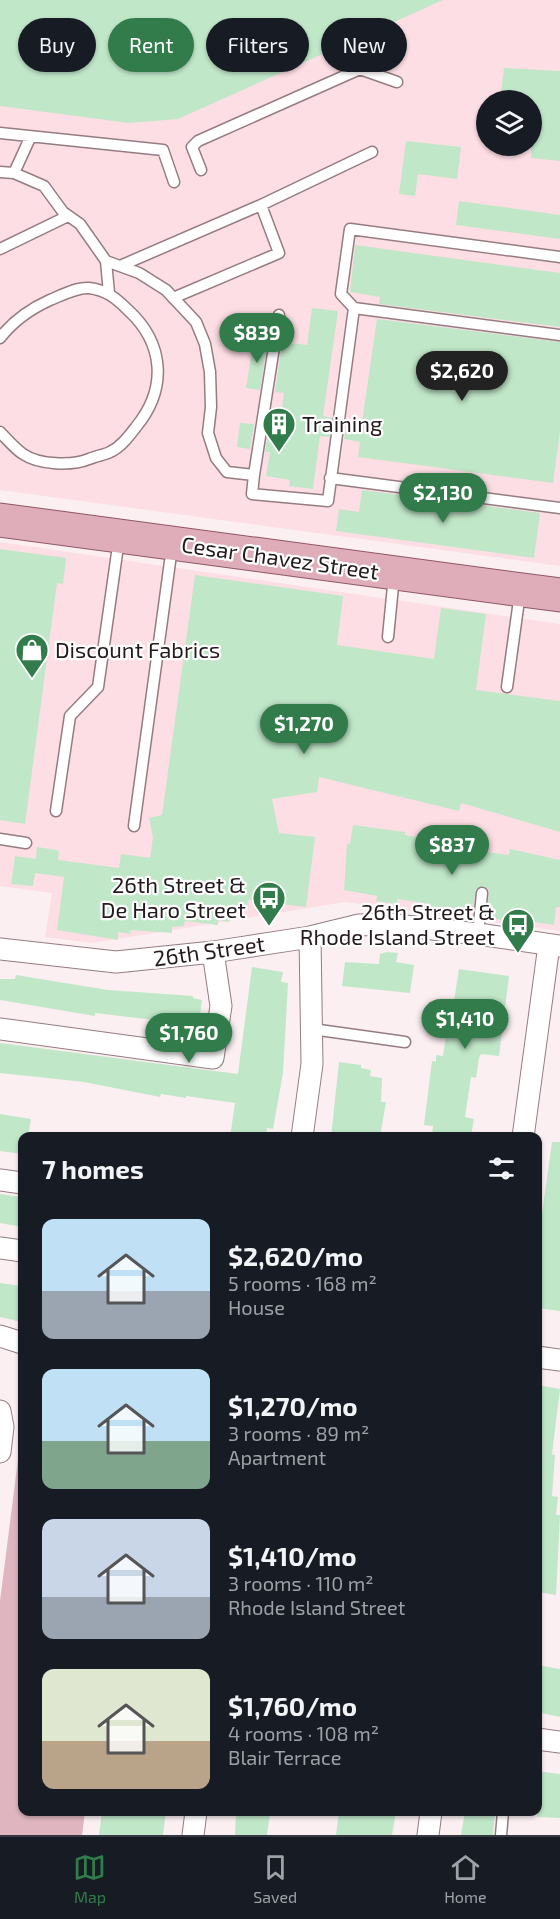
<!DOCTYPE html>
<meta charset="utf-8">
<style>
body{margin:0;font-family:"Exo 2",sans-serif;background:#20242c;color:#f1f3f6;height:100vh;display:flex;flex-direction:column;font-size:22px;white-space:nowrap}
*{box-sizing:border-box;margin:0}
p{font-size:20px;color:#9ea1a6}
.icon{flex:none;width:33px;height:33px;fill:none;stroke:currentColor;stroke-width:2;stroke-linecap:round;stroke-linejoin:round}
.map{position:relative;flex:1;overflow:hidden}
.panel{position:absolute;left:18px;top:1132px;width:524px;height:684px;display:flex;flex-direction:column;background:#171b24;border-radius:12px;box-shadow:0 2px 4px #0004}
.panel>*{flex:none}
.banner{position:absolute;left:18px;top:18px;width:525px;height:54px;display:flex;gap:12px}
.tools{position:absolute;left:476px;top:90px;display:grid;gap:12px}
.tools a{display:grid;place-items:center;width:66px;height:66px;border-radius:50%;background:#171b24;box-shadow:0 2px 4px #0004;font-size:30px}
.price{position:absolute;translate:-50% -51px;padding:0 14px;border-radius:21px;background:#317c4a;color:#fff;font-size:20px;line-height:39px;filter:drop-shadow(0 2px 3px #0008)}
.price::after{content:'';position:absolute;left:50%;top:36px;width:18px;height:14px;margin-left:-9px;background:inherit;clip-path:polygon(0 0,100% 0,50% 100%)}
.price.selected{background:#222;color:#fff}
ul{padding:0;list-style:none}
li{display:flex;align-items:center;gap:18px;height:150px;padding:0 24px}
li span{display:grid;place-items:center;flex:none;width:168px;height:120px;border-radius:12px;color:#555}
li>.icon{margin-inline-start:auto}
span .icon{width:72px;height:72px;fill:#fffc;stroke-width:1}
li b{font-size:26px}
h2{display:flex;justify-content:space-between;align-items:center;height:72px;padding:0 24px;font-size:26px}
.tag{padding:0 21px;border-radius:27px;background:#171b24;box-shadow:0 2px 4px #0004;font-size:21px;line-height:54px}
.tag.selected{background:#317c4a;color:#fff}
.menu{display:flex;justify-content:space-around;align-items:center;height:84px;border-top:2px solid #363941;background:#171b24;font-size:16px;color:#9ea1a6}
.menu a{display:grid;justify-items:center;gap:3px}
.menu .selected{color:#317c4a}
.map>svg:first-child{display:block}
.built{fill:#fcdee4;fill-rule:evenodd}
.green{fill:#dfb6bf}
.building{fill:#c1e7c9}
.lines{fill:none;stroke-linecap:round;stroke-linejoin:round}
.service-casing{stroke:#957c81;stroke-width:13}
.minor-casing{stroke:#957c81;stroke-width:23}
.primary-casing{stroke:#8f5665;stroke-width:35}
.service{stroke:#fff;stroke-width:10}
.minor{stroke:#fff;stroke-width:21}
.primary{stroke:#dfadba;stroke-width:33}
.labels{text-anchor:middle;stroke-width:4.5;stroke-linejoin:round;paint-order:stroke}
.poi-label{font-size:22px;fill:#241a1d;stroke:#fff;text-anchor:start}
.street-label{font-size:22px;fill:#241a1d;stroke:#fff}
</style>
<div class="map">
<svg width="560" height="1835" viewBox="0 0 560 1835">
<rect width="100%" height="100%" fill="#fbeff2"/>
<!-- built -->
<path class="built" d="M 0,0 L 560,0 L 560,566 L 0,490 ZM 486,100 L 531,100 L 531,146 L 486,146 Z
M 0,542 L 560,624 L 560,931 L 345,902 L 93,943 L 45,937 L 52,893 L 0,886 Z"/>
<!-- green -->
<path class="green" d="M 21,1436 L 22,1812 L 85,1812 L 82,1835 L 0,1835 L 0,1601 Z"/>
<!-- building -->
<path class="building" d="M 0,0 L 443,0 L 178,119 L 129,123 L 0,106 Z
M 504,68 L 560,71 L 560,161 L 531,158 L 531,100 L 500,100 Z
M 406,141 L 461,147 L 457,179 L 418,174 L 415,196 L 399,194 Z
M 459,201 L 560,215 L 560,239 L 456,225 Z
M 355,245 L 560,273 L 560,327 L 379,304 L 380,297 L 350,292 Z
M 312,308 L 338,311 L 323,416 L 332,418 L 329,437 L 320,436 L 313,489 L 289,486 L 290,480 L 266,476 L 270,452 L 265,452 L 269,426 L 279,428 L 284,393 L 275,392 L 282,342 L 307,345 Z
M 377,319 L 560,342 L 560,431 L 553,483 L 358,457 L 360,442 L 344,439 L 347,420 L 362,422 Z
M 254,337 L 268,339 L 260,390 L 246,388 Z
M 240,423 L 254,424 L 250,449 L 237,447 Z
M 362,490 L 540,513 L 534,558 L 336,531 L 339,509 L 359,512 Z
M 0,549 L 66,558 L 63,584 L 57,583 L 25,824 L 0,820 Z
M 195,575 L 343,596 L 337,645 L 434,659 L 441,608 L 486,614 L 476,690 L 560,701 L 560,832 L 461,803 L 459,811 L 319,777 L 317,792 L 272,799 L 279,833 L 315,837 L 306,907 L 248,900 L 247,908 L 241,907 L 240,916 L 230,914 L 229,922 L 218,920 L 218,925 L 185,921 L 184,926 L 172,927 L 172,933 L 131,930 L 130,934 L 118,932 L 118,940 L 57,930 L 64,877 L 35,873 L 33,886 L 11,884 L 15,856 L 36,859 L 37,847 L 56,850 L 59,852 L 58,860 L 119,868 L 121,854 L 150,858 L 153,837 L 149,818 L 162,815 Z
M 353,825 L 405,832 L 405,835 L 427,839 L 427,843 L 457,847 L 458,843 L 480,847 L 479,851 L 509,855 L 510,849 L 560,860 L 560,907 L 556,907 L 554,925 L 509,918 L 508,921 L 491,918 L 487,916 L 489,890 L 483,886 L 476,889 L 472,913 L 456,911 L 456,914 L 429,908 L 430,904 L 397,899 L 397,904 L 376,901 L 377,896 L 344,890 L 347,844 L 350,844 Z
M 387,952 L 398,953 L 396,962 L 414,965 L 410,993 L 342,986 L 345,962 L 379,964 L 380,954 Z
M 252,967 L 283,972 L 281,982 L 288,983 L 283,1073 L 273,1129 L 267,1128 L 266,1137 L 230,1137 L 235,1103 L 186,1096 L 186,1098 L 161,1094 L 160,1097 L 84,1082 L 0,1073 L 0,1043 L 238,1074 Z
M 459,969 L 509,976 L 499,1056 L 481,1054 L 479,1058 L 476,1078 L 471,1077 L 465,1117 L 474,1119 L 471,1136 L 461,1134 L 461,1137 L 456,1137 L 432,1134 L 433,1126 L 424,1125 L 432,1061 L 436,1062 L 436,1055 L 443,1056 L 449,1013 L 452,1014 Z
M 16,975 L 108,990 L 193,996 L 193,998 L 202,1000 L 199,1023 L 164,1018 L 163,1021 L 95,1013 L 95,1016 L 0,1000 L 0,979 L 15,979 Z
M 339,1062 L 361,1065 L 361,1068 L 371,1070 L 370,1076 L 382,1078 L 381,1102 L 386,1102 L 380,1137 L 331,1137 Z
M 0,1114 L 31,1119 L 28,1137 L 22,1137 L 22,1154 L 0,1151 Z
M 552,1142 L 560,1142 L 560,1311 L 537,1308 L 537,1250 Z
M 0,1194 L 22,1197 L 22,1227 L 0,1223 Z
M 0,1283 L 22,1286 L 22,1322 L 0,1317 Z
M 537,1385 L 560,1389 L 552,1454 L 555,1455 L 552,1496 L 558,1497 L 556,1515 L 560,1515 L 556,1595 L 537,1592 Z
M 537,1665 L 560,1669 L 560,1717 L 537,1712 Z
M 537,1771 L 560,1774 L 560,1818 L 537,1817 Z
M 102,1812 L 166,1812 L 163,1835 L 99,1835 Z
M 236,1812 L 270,1814 L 267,1835 L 235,1835 Z
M 339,1812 L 396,1812 L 392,1835 L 336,1835 Z
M 465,1812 L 495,1812 L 493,1835 L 461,1835 Z"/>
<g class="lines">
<!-- service casing -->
<g class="service-casing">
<path id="service" d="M 0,133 L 163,150 L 174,182
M 201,170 L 192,147 L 198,141 L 360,69 L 397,82
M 0,172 L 14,173 L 44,186 L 63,212 L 80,224 L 106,261 L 139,273 L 166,290 L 196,322 L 205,344 L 210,372 L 211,407 L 208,433 L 216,458 L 227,472 L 254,475 L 252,494 L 328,501 L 354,308
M 14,173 L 30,138
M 0,249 L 68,216
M 560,257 L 350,229 L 341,294 L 354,308 L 560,335
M 106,261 L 109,293
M 120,266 L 261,205 L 372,152
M 173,298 L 279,253 L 261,205
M 0,338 C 14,320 30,309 50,300 C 62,295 77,287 89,288 C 106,290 116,298 128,310 C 164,343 168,388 136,427 C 129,436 121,447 110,452 C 104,455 96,456 89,459 C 72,466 39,465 23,454 C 14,448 7,439 0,432
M 254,475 L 279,315
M 330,478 L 560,508
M 388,637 L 394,576
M 507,687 L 520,593
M 56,811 L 70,716 L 98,687 L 119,539
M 134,826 L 172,547
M 0,839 L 26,843
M 478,934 L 482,893
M 312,1029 L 405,1042
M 501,1835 L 503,1812"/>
</g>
<!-- minor casing -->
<g class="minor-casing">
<path id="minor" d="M 0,949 L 116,962 L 213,952 L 310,937 L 359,925 L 387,924 L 478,934 L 560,946
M 0,1029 L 213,1058 L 221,1006 L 213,952
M 302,1137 L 312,1064 L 310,937
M 523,1137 L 549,945
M 0,1180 L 22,1183
M 0,1248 L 22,1251
M 0,1336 L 22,1343
M 537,1357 L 560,1360
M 0,1411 L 3,1427 L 0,1452
M 537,1739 L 560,1742
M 193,1835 L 196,1812
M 428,1835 L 431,1812"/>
</g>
<!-- primary casing -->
<g class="primary-casing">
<path id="primary" d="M 0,520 L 560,595"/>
</g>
<!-- service -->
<use href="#service" class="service"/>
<!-- minor -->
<use href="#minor" class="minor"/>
<!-- primary -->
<use href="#primary" class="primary"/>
</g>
<!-- icons -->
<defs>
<g id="building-pin" transform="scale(1.725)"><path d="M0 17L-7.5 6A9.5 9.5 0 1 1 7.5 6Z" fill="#317c4a" stroke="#fff"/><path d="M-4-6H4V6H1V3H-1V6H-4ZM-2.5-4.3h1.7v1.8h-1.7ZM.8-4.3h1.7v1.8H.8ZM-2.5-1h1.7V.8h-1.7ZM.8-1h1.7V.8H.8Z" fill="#fff"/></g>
<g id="shop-pin" transform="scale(1.725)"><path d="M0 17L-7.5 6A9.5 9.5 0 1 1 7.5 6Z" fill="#317c4a" stroke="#fff"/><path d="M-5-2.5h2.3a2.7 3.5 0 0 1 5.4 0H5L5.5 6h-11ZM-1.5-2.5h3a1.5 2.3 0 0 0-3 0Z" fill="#fff"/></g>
<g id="bus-pin" transform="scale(1.725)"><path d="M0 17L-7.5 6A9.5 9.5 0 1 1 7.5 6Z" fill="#317c4a" stroke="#fff"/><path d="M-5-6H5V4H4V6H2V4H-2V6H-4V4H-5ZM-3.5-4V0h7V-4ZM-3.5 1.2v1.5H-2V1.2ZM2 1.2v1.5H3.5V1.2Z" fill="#fff"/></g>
</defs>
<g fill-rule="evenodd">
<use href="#building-pin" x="279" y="424"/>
<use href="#shop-pin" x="32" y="650"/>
<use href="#bus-pin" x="269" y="898"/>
<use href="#bus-pin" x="518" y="925"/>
</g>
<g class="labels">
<!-- poi labels -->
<g class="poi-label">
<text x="302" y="432">Training</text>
<text x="55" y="658">Discount Fabrics</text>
<text x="246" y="893" text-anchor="end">26th Street &amp;<tspan x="246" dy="25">De Haro Street</tspan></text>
<text x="495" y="920" text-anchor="end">26th Street &amp;<tspan x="495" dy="25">Rhode Island Street</tspan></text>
</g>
<!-- street labels -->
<g class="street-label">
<text transform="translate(280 558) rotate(8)" y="8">Cesar Chavez Street</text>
<text transform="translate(209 951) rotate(-8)" y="8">26th Street</text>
</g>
</g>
</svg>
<div class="tools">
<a><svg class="icon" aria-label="layers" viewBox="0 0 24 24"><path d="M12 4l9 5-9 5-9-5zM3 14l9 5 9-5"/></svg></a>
</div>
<b class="price" style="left:257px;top:364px">$839</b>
<b class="price selected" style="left:462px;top:402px">$2,620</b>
<b class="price" style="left:443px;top:524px">$2,130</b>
<b class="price" style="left:304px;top:755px">$1,270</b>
<b class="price" style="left:452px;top:876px">$837</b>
<b class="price" style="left:465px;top:1050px">$1,410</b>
<b class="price" style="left:189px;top:1064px">$1,760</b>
<div class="banner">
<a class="tag">Buy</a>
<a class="tag selected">Rent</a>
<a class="tag">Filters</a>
<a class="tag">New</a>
</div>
<section class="panel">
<h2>7 homes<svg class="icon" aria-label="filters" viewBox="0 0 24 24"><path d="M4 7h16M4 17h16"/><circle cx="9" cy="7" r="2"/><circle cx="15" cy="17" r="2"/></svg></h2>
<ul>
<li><span style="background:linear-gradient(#bfe0f5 60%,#9aa5b1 0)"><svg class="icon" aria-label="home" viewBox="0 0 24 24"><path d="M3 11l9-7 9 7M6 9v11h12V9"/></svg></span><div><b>$2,620/mo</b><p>5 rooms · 168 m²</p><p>House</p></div></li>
<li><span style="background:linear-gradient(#bfe0f5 60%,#7fa58c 0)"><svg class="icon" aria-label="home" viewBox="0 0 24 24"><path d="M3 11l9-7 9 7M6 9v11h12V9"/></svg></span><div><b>$1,270/mo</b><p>3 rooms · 89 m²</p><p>Apartment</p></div></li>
<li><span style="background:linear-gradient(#c9d6e8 65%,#9aa5b1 0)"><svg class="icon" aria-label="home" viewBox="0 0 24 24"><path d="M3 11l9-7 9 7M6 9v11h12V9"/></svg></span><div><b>$1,410/mo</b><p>3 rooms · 110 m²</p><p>Rhode Island Street</p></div></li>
<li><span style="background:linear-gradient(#dfe7d0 60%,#b9a48a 0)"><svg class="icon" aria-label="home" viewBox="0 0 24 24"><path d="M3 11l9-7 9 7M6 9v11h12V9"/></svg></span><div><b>$1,760/mo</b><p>4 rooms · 108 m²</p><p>Blair Terrace</p></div></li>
</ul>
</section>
</div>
<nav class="menu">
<a class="selected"><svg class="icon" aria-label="map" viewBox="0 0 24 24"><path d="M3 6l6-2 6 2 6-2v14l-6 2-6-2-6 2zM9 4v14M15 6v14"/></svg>Map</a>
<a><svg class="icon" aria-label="saved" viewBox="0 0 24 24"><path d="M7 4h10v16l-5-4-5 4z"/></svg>Saved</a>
<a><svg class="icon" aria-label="home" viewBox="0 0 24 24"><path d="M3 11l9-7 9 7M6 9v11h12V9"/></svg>Home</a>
</nav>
